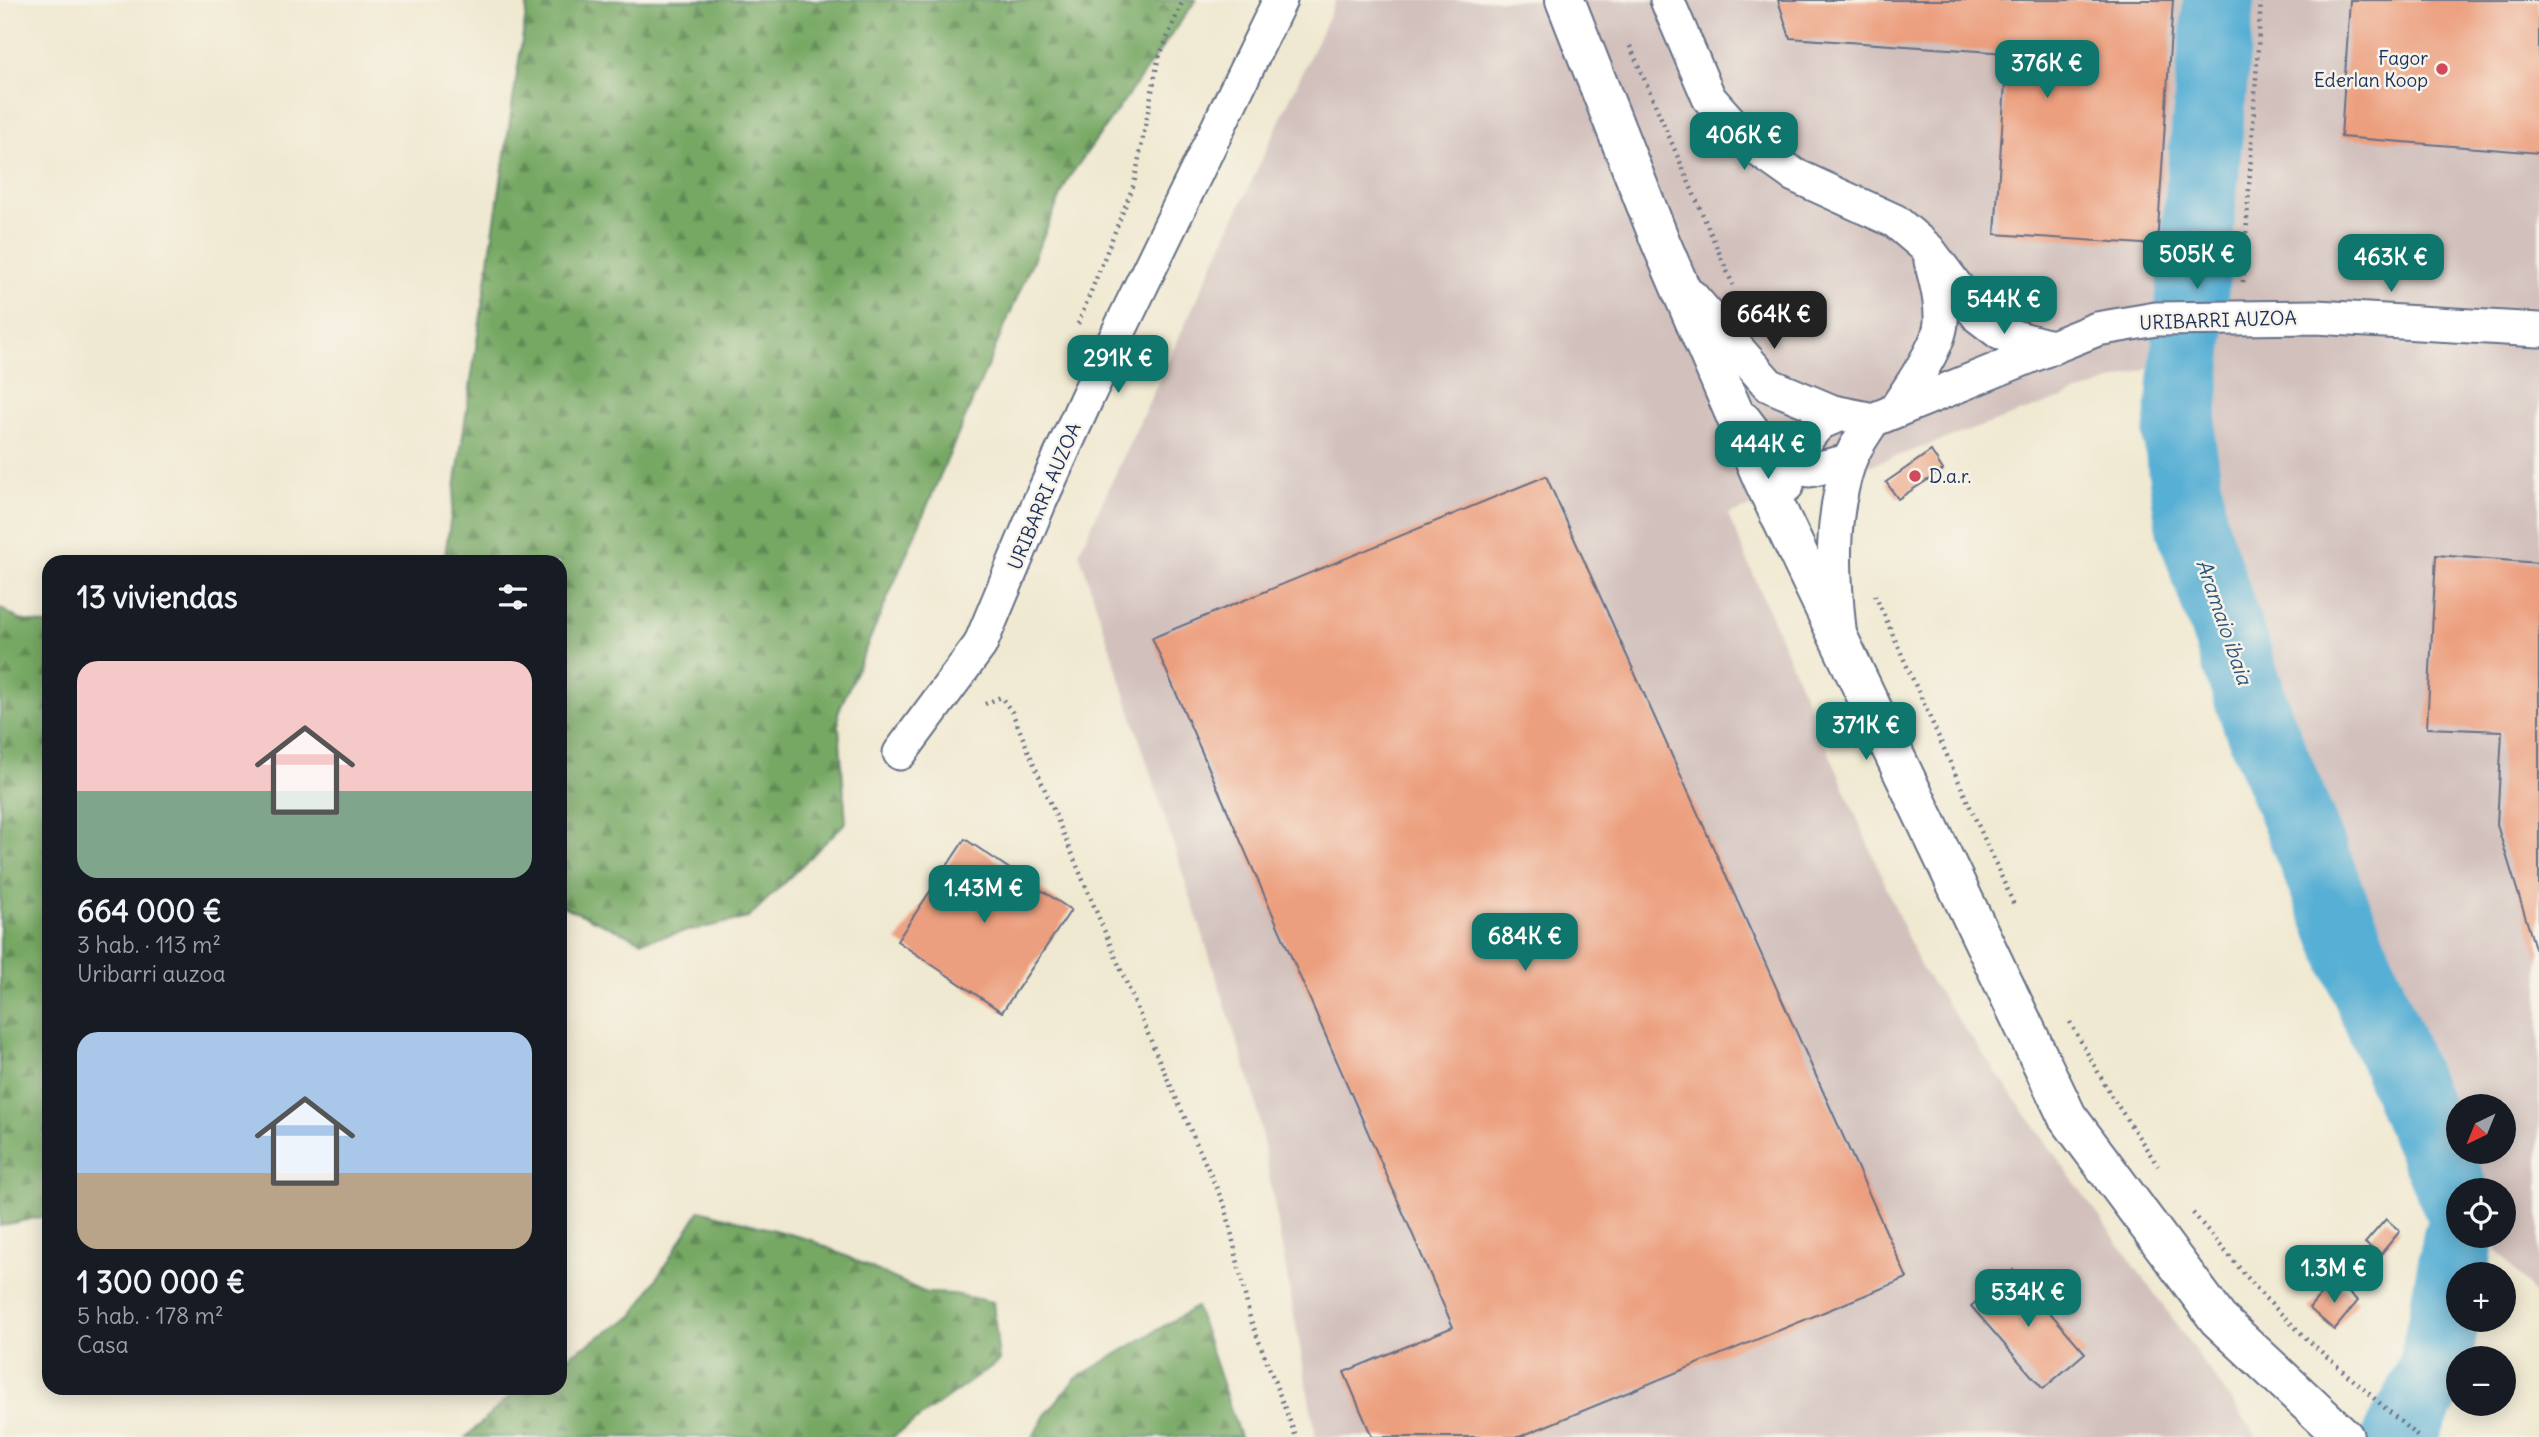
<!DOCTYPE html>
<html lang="es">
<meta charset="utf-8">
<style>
body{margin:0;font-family:Delius,sans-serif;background:#242831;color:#f1f3f6;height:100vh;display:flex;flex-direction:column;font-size:26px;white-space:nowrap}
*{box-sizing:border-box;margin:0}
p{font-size:23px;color:#9ea1a6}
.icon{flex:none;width:38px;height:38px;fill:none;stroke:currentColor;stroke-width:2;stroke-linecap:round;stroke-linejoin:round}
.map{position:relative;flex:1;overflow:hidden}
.drawer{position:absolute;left:42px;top:555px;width:525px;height:840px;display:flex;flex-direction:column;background:#171b24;border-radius:21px;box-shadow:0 4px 18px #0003}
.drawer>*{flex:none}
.needle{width:46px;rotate:223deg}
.tools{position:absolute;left:2446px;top:1094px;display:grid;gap:14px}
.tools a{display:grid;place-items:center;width:70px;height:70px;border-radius:50%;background:#171b24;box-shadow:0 4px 18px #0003;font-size:35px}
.price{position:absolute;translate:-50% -60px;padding:0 16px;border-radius:14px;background:#0f766e;color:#fff;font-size:23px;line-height:46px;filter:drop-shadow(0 2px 4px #0008)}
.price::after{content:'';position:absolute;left:50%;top:42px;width:21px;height:16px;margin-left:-10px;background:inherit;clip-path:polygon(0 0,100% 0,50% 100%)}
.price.current{background:#222;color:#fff}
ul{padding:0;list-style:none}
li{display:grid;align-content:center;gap:14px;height:371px;padding:0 35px}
li span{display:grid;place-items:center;height:217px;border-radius:21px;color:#555}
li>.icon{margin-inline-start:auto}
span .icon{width:126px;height:126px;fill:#fffc;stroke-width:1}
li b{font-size:30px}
h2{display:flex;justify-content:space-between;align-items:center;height:84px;padding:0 35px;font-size:30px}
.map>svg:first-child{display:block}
.industrial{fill:#d1c0bc;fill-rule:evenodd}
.forest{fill:url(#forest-firs);stroke:#486c60;stroke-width:2}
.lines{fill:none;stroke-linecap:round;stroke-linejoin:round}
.river{stroke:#57afd4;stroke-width:72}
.building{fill:#ec9f7e}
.minor-casing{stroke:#667086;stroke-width:37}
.secondary-casing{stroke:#667086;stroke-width:42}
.path{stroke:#667086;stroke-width:4.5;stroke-dasharray:2 5;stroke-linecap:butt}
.minor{stroke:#fff;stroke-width:33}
.secondary{stroke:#fff;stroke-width:38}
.poi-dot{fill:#d1495b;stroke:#f7f3e8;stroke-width:2.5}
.labels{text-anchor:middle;stroke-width:5;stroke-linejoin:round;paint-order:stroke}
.poi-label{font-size:19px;fill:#1b2f5e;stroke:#f7f3e8;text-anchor:end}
.street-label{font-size:19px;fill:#1b2f5e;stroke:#f7f3e8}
.water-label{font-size:21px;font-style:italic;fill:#2d5581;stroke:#f7f3e8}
</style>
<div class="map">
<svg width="2539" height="1437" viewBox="0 0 2539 1437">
<defs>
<pattern id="forest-firs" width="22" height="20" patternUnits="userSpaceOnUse" patternTransform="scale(1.75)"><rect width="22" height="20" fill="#76a863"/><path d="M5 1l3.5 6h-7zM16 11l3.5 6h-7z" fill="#608955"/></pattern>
</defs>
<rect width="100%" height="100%" fill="#f7f3e8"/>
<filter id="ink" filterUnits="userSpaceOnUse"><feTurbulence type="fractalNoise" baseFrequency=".0143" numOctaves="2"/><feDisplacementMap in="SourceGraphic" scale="14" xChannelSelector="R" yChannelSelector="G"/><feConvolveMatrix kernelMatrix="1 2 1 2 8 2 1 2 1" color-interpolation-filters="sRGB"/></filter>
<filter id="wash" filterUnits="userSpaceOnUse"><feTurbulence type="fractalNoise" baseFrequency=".00686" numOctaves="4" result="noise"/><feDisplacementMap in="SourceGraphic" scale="28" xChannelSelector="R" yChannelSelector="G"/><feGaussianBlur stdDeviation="1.57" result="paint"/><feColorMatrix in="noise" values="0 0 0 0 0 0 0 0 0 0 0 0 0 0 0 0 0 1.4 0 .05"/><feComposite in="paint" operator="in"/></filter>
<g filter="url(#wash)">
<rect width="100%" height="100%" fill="#f0e9d1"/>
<!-- industrial -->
<path class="industrial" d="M 1336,0 L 2539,0 L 2539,1300 L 2486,1237 L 2504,1236 L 2504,1190 L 2469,1190 L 2261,634 L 2171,360 L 1728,515 L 1920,966 L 2257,1437 L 1316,1437 L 1255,1097 L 1079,552 ZM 2459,1106 L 2504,1106 L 2504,1152 L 2459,1152 Z"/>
<!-- forest -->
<path class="forest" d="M 528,0 L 1196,0 L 1068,179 L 838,713 L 846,822 L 748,918 L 642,941 L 560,905 L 560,562 L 444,562 Z
M 0,608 L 20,620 L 49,625 L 49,1215 L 0,1226 Z
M 700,1210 L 811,1240 L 926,1293 L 954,1294 L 993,1302 L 999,1361 L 893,1437 L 466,1437 L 519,1388 L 560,1388 L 560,1361 L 633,1316 Z
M 1196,1307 L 1240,1437 L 1033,1437 L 1045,1415 L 1075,1379 Z"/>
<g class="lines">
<!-- river -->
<path class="river" d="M 2219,0 L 2179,438 L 2192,527 L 2258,721 L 2411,1096 L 2459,1205
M 2398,1437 L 2421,1397 L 2436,1360 L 2459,1236"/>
</g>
<g id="blocks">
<!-- building -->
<path class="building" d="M 1778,0 L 2173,0 L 2157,245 L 1995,234 L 2007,53 L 1790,38 Z
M 2350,0 L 2539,0 L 2539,153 L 2341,137 Z
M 1931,451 L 1943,470 L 1898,499 L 1886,482 Z
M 1546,476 L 1907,1278 L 1519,1437 L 1372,1437 L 1344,1372 L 1453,1327 L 1152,638 Z
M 2436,555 L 2539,563 L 2539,961 L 2497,825 L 2502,731 L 2427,728 Z
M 965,839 L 1071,910 L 1002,1012 L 897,941 Z
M 2386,1219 L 2400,1231 L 2380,1255 L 2365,1243 Z
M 2013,1270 L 2085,1353 L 2043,1389 L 1971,1306 Z
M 2333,1280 L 2358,1301 L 2334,1330 L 2309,1308 Z"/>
</g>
</g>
<g filter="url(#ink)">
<use href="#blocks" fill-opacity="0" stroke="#667086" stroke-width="2"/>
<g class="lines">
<!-- minor casing -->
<g class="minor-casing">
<path id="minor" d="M 1667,0 L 1709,98 L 1749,143 L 1794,175 L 1895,221 L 1928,249 L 1979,317 L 2000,333 L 2051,347
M 1691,296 L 1769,385 L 1833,412 L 1873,420
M 1895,410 C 1909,389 1940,346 1941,322 C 1942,301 1936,281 1931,261
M 1744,419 L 1766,448 L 1799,468 L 1810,470 L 1849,461
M 1873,420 L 2097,329 L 2156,319 L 2316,317 L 2539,330
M 1787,485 C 1789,467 1807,433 1822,422 C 1828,419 1837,416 1843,414
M 1839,629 C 1833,571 1830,519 1849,462 C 1854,447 1865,433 1873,420
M 900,753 L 980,645 L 1040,501 L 1088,395 L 1280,0"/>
</g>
<!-- secondary casing -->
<g class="secondary-casing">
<path id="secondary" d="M 1565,0 L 1661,243 L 1763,480 L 2067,1116 L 2218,1319 L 2344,1437"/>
</g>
<!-- path -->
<path class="path" d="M 1630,46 L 1733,285
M 2243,282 L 2261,0
M 1078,324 L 1134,184 L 1158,60 L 1183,0
M 1875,595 L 2015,907
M 985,704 L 1001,697 L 1012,712 L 1159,1060 L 1226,1209 L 1250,1318 L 1296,1437
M 2070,1022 L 2112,1097 L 2158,1166
M 2193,1213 L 2264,1297 L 2308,1340 L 2418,1437"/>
<!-- minor -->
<use href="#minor" class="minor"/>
<!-- secondary -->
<use href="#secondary" class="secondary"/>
</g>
</g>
<!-- markers -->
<g class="poi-dot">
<circle cx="2442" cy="69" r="7"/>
<circle cx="1915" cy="476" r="7"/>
</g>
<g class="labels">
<!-- poi labels -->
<g class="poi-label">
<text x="2428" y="65">Fagor<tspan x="2428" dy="22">Ederlan Koop</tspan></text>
<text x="1929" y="483" text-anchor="start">D.a.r.</text>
</g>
<!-- street labels -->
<g class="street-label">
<text transform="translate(2218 320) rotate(-2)" y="7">URIBARRI AUZOA</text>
<text transform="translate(1044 496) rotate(-67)" y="7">URIBARRI AUZOA</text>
</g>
<!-- water labels -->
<g class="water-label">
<text transform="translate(2224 622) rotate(71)" y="7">Aramaio ibaia</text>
</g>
</g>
</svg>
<div class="tools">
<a><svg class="needle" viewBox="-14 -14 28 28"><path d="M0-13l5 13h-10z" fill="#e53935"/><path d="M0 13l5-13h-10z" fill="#9ea1a6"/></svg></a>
<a><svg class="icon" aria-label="locate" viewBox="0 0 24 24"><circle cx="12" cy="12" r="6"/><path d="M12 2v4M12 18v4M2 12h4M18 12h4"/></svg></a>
<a>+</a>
<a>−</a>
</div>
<b class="price" style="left:2047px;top:100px">376K €</b>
<b class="price" style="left:1744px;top:172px">406K €</b>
<b class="price" style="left:2197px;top:291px">505K €</b>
<b class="price" style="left:2391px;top:294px">463K €</b>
<b class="price" style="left:2004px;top:336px">544K €</b>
<b class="price current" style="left:1774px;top:351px">664K €</b>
<b class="price" style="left:1118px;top:395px">291K €</b>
<b class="price" style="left:1768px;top:481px">444K €</b>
<b class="price" style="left:1866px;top:762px">371K €</b>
<b class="price" style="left:984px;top:925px">1.43M €</b>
<b class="price" style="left:1525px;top:973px">684K €</b>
<b class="price" style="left:2334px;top:1305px">1.3M €</b>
<b class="price" style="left:2028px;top:1329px">534K €</b>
<section class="drawer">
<h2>13 viviendas<svg class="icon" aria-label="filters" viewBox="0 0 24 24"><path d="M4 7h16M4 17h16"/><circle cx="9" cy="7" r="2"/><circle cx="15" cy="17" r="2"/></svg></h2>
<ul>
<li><span style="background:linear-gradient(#f6c9c9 60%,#7fa58c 0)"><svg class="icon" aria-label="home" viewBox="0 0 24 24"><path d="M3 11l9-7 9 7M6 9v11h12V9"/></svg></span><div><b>664 000 €</b><p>3 hab. · 113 m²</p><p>Uribarri auzoa</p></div></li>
<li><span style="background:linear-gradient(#a9c7e8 65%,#b9a48a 0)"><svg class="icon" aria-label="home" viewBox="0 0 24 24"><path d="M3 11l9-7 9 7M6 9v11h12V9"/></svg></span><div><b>1 300 000 €</b><p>5 hab. · 178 m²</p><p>Casa</p></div></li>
</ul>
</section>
</div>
